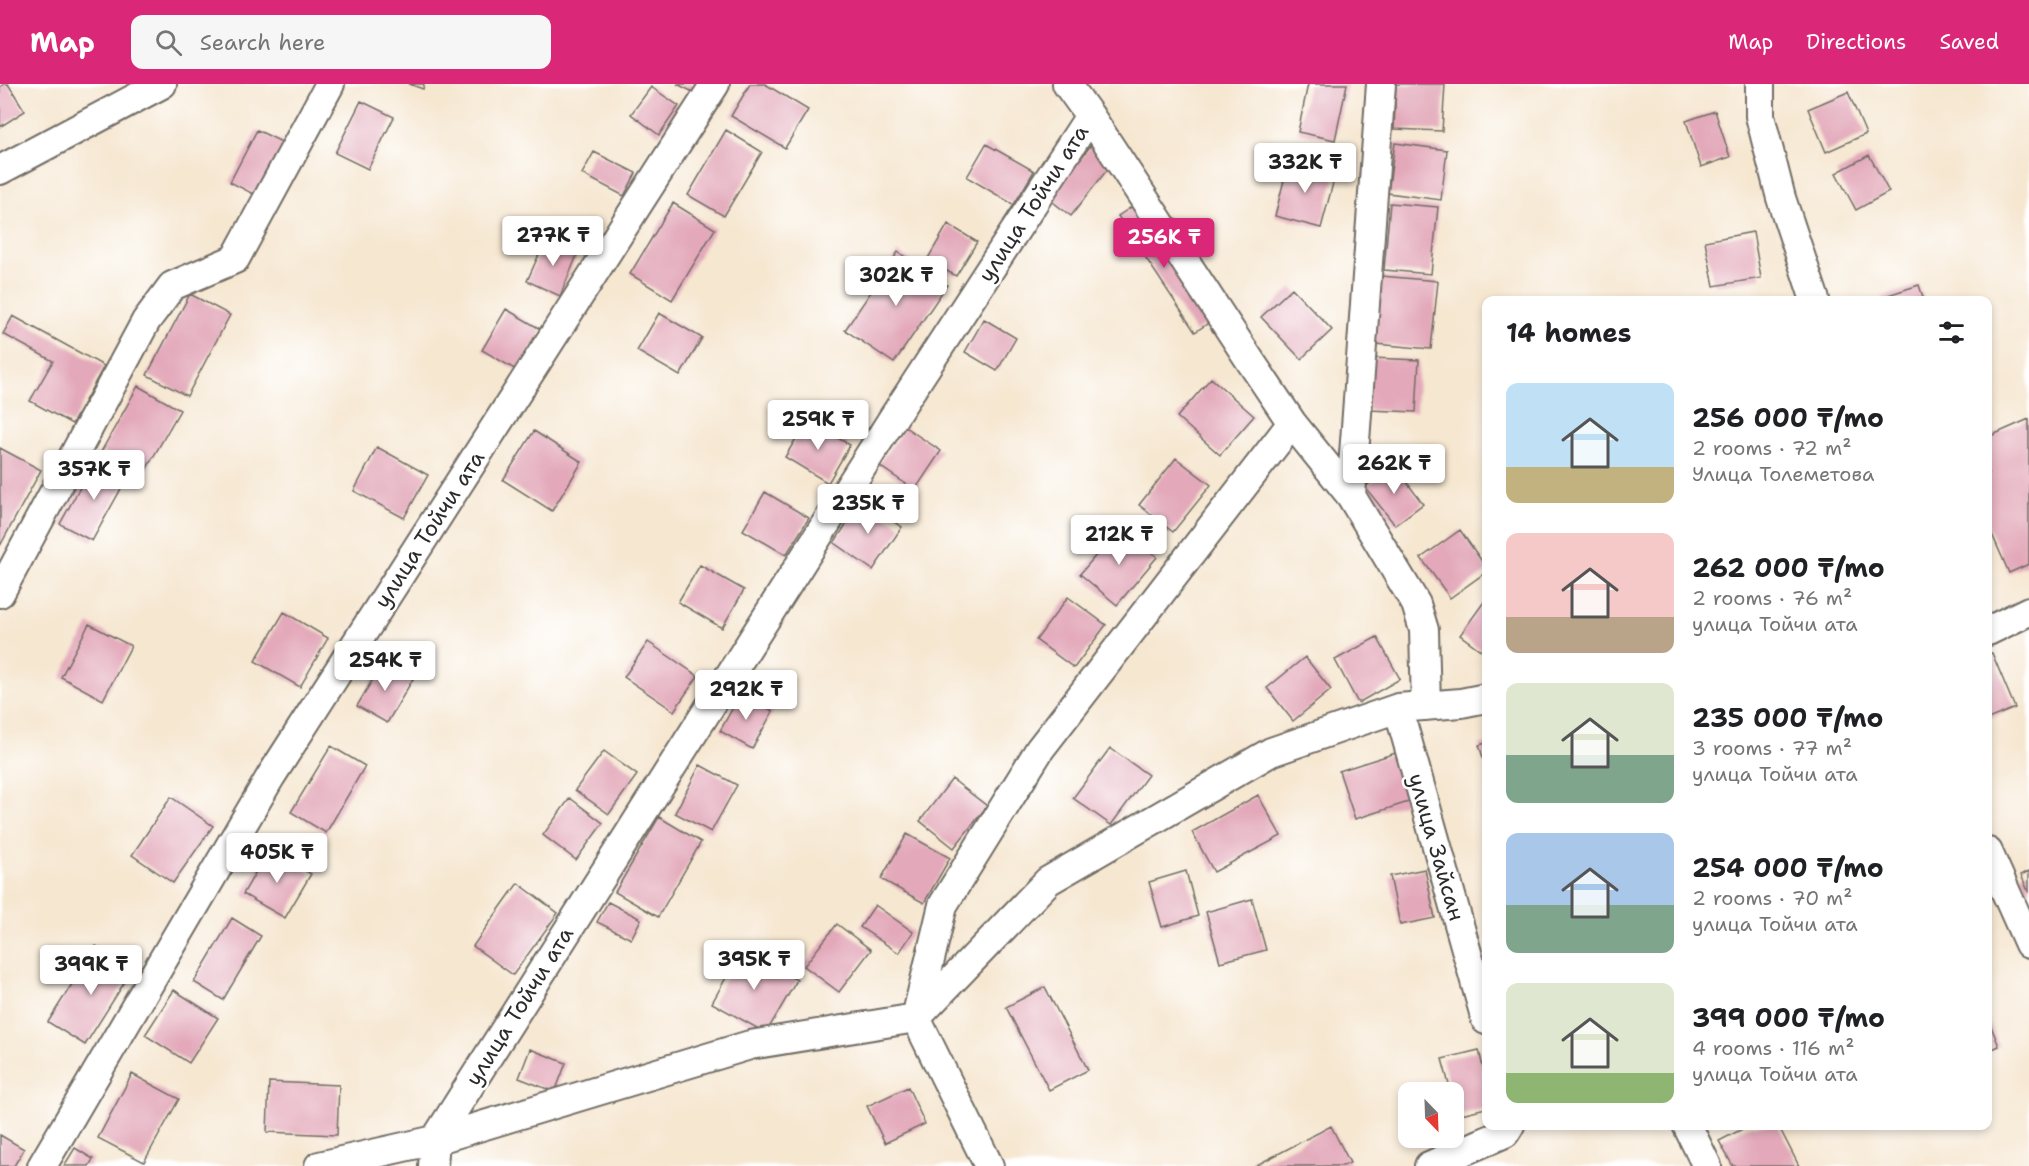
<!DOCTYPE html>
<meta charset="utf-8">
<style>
body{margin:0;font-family:"Shantell Sans",sans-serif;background:#f6f6f6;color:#202124;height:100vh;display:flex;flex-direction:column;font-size:22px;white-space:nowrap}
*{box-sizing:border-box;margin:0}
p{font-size:20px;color:#757577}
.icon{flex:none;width:33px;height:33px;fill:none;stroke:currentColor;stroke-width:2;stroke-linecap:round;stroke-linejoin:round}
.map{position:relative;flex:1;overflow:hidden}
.details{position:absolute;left:1482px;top:212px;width:510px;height:834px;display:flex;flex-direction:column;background:#fff;border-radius:12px;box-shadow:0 3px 9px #0003}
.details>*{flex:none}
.needle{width:39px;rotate:157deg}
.buttons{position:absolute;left:1398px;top:998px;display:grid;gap:12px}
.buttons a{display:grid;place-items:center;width:66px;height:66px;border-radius:12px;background:#fff;box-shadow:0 3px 9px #0003;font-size:30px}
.price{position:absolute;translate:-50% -51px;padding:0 14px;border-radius:6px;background:#fff;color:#222;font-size:20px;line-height:39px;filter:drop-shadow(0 2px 3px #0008)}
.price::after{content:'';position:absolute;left:50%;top:36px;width:18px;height:14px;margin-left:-9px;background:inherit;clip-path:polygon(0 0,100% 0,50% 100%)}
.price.on{background:#db2777;color:#fff}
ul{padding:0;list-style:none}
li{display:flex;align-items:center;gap:18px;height:150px;padding:0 24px}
li span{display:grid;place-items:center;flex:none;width:168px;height:120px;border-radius:12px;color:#555}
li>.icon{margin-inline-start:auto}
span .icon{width:72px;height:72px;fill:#fffc;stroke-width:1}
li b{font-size:26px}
h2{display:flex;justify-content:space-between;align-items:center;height:72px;padding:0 24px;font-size:26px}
header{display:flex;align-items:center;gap:36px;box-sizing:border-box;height:84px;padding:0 30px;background:#db2777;color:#fff}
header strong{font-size:28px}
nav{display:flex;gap:33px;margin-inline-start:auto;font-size:21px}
.search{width:420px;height:54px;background:#f6f6f6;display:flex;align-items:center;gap:15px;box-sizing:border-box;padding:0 21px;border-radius:12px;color:#757577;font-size:22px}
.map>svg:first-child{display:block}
.building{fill:#e3a9ba}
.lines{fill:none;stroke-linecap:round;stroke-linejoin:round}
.street-casing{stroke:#726d65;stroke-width:32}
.street{stroke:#fff;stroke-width:28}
.labels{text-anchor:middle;stroke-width:5;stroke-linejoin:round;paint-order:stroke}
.street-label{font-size:22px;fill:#2b2b2b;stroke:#fff}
</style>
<header>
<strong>Map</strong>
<div class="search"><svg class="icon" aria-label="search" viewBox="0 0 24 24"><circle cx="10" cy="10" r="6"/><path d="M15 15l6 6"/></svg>Search here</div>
<nav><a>Map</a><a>Directions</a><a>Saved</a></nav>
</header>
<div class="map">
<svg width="2029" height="1082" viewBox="0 0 2029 1082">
<rect width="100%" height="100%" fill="#fff"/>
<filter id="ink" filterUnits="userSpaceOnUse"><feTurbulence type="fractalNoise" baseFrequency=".0167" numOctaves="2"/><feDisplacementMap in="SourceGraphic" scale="12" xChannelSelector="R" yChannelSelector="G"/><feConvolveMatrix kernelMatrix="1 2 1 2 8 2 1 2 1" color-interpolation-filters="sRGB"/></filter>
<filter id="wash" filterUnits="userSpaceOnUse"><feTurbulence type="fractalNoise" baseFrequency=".008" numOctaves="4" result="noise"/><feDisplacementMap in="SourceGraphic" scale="24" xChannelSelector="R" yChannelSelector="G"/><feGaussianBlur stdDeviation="1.35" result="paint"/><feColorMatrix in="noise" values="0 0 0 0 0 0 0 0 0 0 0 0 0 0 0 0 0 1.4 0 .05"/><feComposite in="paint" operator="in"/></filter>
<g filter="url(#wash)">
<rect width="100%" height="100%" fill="#f6e7d1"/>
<g id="blocks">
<!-- building -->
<path class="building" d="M 4,0 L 8,0 L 25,27 L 0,43 L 0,3 Z
M 409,0 L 424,0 L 423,5 Z
M 677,0 L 707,0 L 701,12 Z
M 750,0 L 765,0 L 808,26 L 785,64 L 731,32 Z
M 1308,0 L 1347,0 L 1335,56 L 1298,48 Z
M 1396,0 L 1445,0 L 1442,47 L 1394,45 Z
M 651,3 L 679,22 L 659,51 L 631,30 Z
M 1848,8 L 1866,50 L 1826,68 L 1808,25 Z
M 361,17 L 394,33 L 368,85 L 335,69 Z
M 1715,27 L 1730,73 L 1701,83 L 1686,37 Z
M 257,46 L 290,62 L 263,115 L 230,98 Z
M 726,46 L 762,68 L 724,132 L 688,111 Z
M 1395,59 L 1447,66 L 1441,116 L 1388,109 Z
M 986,60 L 1034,87 L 1014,121 L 967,93 Z
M 1092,60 L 1114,77 L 1071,132 L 1049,115 Z
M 594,68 L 636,89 L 624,112 L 582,90 Z
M 1869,71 L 1889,108 L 1856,126 L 1836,89 Z
M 1289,76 L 1336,88 L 1321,144 L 1275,132 Z
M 673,119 L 715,145 L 672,216 L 630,190 Z
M 1390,119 L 1438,123 L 1431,190 L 1384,186 Z
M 1133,122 L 1210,238 L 1195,248 L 1118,132 Z
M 948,140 L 977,158 L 956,192 L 927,176 Z
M 1753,148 L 1761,194 L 1714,202 L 1705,157 Z
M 546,155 L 578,169 L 560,212 L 527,197 Z
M 898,168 L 947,201 L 894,279 L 845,246 Z
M 1381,192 L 1438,197 L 1431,265 L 1375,260 Z
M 1919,201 L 1924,216 L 1883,216 L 1882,213 Z
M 1292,204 L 1332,246 L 1301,275 L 1261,233 Z
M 190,210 L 230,231 L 187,312 L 147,291 Z
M 506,225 L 542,246 L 518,287 L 482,266 Z
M 659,229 L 702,254 L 680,292 L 637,267 Z
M 13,232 L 104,282 L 72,340 L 30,317 L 53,277 L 3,250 Z
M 984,235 L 1016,254 L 997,287 L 965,268 Z
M 1371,274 L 1419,276 L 1416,328 L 1368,326 Z
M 1211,294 L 1254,332 L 1220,371 L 1177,333 Z
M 138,302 L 180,326 L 143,391 L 101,368 Z
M 2029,335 L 2029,480 L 2009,489 L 1988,441 L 1988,353 Z
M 807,336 L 850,361 L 828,399 L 785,373 Z
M 905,343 L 941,367 L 915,406 L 878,381 Z
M 534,347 L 582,378 L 552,427 L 503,396 Z
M 377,363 L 428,391 L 404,434 L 354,407 Z
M 0,364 L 41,386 L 0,462 Z
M 1176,374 L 1211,401 L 1173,448 L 1139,421 Z
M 95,376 L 127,394 L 92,457 L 60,440 Z
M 1394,381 L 1423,420 L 1395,441 L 1365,403 Z
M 765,408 L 809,434 L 786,471 L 743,446 Z
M 862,417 L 902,443 L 873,486 L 834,459 Z
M 1121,442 L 1157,473 L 1117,521 L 1080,490 Z
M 1460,446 L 1486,483 L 1486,488 L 1450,514 L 1421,474 Z
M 700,481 L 744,506 L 722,544 L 678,518 Z
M 1068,513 L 1106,541 L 1074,584 L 1036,556 Z
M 1486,515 L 1486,570 L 1460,551 Z
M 284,528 L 328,554 L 300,603 L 255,577 Z
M 89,540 L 131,562 L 103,616 L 61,593 Z
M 1377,553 L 1400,595 L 1358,619 L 1335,576 Z
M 648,558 L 698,592 L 674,627 L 624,593 Z
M 1992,569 L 2015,624 L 1988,635 L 1988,570 Z
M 1305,573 L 1331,606 L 1293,637 L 1267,604 Z
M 383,578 L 413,595 L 387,639 L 357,622 Z
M 741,609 L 773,627 L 752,665 L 720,647 Z
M 1486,659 L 1486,683 L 1479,661 Z
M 331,662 L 365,682 L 326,749 L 291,728 Z
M 1110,664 L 1148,691 L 1111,741 L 1073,714 Z
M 604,667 L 637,691 L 609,730 L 575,706 Z
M 1402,667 L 1418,715 L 1355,735 L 1339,687 Z
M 700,681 L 737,701 L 711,748 L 675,729 Z
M 952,695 L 987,722 L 954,764 L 920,737 Z
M 1258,711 L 1281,752 L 1214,788 L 1192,748 Z
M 171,713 L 213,742 L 173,799 L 132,771 Z
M 570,714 L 603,739 L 576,776 L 543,751 Z
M 659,733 L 701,758 L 658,833 L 615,808 Z
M 907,750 L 950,774 L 924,819 L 881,795 Z
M 269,765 L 311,790 L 285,834 L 243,810 Z
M 1425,785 L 1435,834 L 1400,841 L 1390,792 Z
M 1186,787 L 1198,832 L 1162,843 L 1149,798 Z
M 2029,787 L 2029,809 L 2021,791 Z
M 518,799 L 558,829 L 513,891 L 473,862 Z
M 1252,815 L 1266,866 L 1220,878 L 1206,828 Z
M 608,818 L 641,835 L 631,855 L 597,838 Z
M 875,821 L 913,848 L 899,869 L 860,843 Z
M 232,834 L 261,852 L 223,916 L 194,898 Z
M 837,840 L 871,866 L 839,908 L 804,882 Z
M 96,862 L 133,885 L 85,961 L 48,938 Z
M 742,865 L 797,896 L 766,949 L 712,919 Z
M 1045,903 L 1088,986 L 1049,1006 L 1006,923 Z
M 174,906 L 218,934 L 189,979 L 145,951 Z
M 1988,935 L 1999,962 L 1988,967 Z
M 530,965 L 566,979 L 555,1008 L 519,994 Z
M 1479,966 L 1486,997 L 1486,1024 L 1457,1031 L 1454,1008 L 1451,1008 L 1442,975 Z
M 132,990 L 179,1015 L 144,1078 L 98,1054 Z
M 269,998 L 339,1001 L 337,1051 L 267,1048 Z
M 908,1003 L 925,1040 L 885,1059 L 867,1022 Z
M 1750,1041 L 1778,1041 L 1799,1082 L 1733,1082 L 1719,1057 Z
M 1331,1042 L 1350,1079 L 1343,1082 L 1255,1082 Z
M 0,1051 L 24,1065 L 14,1082 L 0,1082 Z
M 75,1064 L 93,1075 L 89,1082 L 64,1082 Z"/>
</g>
</g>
<g filter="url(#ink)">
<use href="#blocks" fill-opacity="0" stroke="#726d65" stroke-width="1.5"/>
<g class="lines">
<!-- street casing -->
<g class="street-casing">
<path id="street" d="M 1067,0 L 1090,32 L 1251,278 L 1292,339 L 1351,412
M 1381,0 L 1351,412 L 1416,520 L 1424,546 L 1426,622
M 1760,0 L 1760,32 L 1781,114 L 1815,216
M 0,86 L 162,0
M 0,509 L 146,237 L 172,202 L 235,175 L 330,0
M 1988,547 L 2029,527
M 1398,624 L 1486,936
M 1988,768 L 2029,860
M 1687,1041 L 1707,1082
M 42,1082 L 271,692 L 715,0
M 319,1082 L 435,1056 L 750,961 L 916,934 L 1048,797 L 1271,668 L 1398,624 L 1461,619 L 1486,614
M 433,1082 L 435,1056 L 893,334 L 1090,32
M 989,1082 L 916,934 L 943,821 L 1040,665 L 1292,339
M 1429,1082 L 1505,1049 L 1510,1041"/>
</g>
<!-- street -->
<use href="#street" class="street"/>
</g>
</g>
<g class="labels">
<!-- street labels -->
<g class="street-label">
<text transform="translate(1033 119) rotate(-57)" y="8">улица Тойчи ата</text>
<text transform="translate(429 445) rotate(-57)" y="8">улица Тойчи ата</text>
<text transform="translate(1437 763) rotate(74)" y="8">улица Зайсан</text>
<text transform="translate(519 922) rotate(-58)" y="8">улица Тойчи ата</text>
</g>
</g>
</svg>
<div class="buttons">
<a><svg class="needle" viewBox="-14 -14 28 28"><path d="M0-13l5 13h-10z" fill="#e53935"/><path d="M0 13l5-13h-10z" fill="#757577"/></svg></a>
</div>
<b class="price" style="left:1305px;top:110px">332K ₸</b>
<b class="price" style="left:553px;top:183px">277K ₸</b>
<b class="price on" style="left:1164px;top:185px">256K ₸</b>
<b class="price" style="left:896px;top:223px">302K ₸</b>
<b class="price" style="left:818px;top:367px">259K ₸</b>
<b class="price" style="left:1394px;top:411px">262K ₸</b>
<b class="price" style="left:94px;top:417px">357K ₸</b>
<b class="price" style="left:868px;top:451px">235K ₸</b>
<b class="price" style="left:1119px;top:482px">212K ₸</b>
<b class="price" style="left:385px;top:608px">254K ₸</b>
<b class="price" style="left:746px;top:637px">292K ₸</b>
<b class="price" style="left:277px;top:800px">405K ₸</b>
<b class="price" style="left:754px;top:907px">395K ₸</b>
<b class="price" style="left:91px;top:912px">399K ₸</b>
<section class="details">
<h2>14 homes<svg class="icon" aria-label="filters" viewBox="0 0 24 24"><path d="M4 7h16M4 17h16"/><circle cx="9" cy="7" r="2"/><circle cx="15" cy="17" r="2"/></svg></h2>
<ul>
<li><span style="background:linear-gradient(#bfe0f5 70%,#c2b280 0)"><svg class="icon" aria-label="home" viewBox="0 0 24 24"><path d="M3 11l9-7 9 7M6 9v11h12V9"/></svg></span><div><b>256 000 ₸/mo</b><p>2 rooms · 72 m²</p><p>Улица Толеметова</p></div></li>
<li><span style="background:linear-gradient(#f6c9c9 70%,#b9a48a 0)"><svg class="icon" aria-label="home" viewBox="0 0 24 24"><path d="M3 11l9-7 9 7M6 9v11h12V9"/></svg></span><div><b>262 000 ₸/mo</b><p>2 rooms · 76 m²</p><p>улица Тойчи ата</p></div></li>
<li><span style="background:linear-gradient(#dfe7d0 60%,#7fa58c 0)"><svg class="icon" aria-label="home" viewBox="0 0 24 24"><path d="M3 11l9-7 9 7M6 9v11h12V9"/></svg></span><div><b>235 000 ₸/mo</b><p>3 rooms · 77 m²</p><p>улица Тойчи ата</p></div></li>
<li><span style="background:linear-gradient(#a9c7e8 60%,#7fa58c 0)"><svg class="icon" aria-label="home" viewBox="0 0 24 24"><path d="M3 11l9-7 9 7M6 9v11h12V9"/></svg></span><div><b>254 000 ₸/mo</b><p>2 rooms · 70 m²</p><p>улица Тойчи ата</p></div></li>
<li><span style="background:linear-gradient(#dfe7d0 75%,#8fb573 0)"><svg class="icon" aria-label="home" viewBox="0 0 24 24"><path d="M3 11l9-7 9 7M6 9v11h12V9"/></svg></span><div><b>399 000 ₸/mo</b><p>4 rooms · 116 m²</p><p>улица Тойчи ата</p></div></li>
</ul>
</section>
</div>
